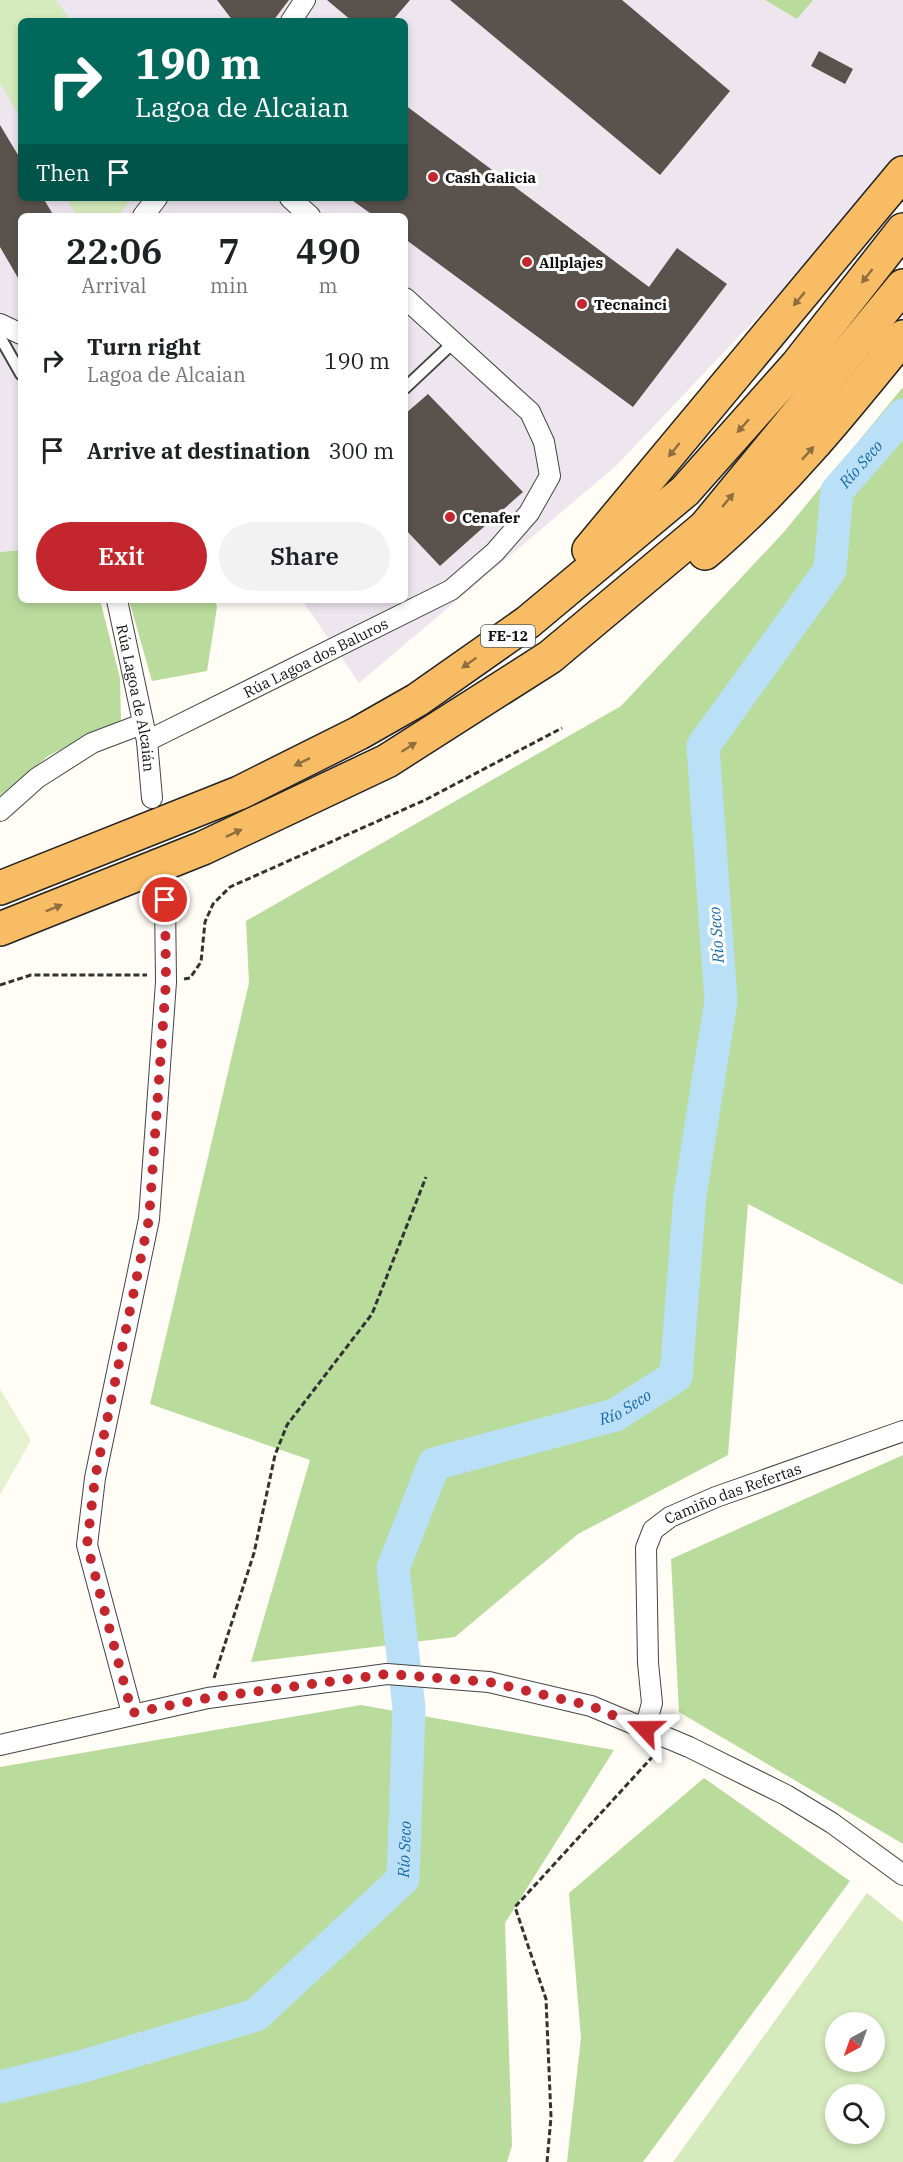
<!DOCTYPE html>
<html lang="en">
<head>
<meta charset="utf-8">
<style>
	:root { --surface:#fff; --page:#f2f2f2; --text:#202124; --muted:#757577; --accent:#c4262e }
	body { margin:0; font-family:"IBM Plex Serif",serif; background:var(--page); color:var(--text); height:100vh; display:flex; flex-direction:column; font-size:22px; white-space:nowrap }
	* { box-sizing:border-box; margin:0 }
	p { font-size:20px; color:var(--muted) }
	.icon { flex:none; width:33px; height:33px; fill:none; stroke:currentColor; stroke-width:2; stroke-linecap:round; stroke-linejoin:round }
	.map { position:relative; flex:1; overflow:hidden }
	.panel { position:absolute; left:18px; top:213px; width:390px; height:390px; display:flex; flex-direction:column; background:var(--surface); border-radius:9px; box-shadow:0 3px 9px #0003 }
	.panel>* { flex:none }
	.top-card { position:absolute; left:18px; top:18px; width:390px; height:183px; border-radius:9px; box-shadow:0 3px 9px #0003; background:#00695c; color:#fff; overflow:hidden }
	.needle { width:39px; rotate:221deg }
	.buttons { position:absolute; left:825px; top:2012px; display:grid; gap:12px }
	.buttons a { display:grid; place-items:center; width:60px; height:60px; border-radius:50%; background:var(--surface); box-shadow:0 3px 9px #0003; font-size:30px }
	.pin { position:absolute; display:grid; place-items:center; width:51px; height:51px; color:#fff; margin:-26px; border:3px solid #fff; border-radius:50%; box-shadow:0 2px 6px #0007 }
	.me { position:absolute; width:66px; margin:-33px; rotate:293deg; stroke-linejoin:round; filter:drop-shadow(0 0 4px #0008) }
	.turn { display:flex; align-items:center; gap:21px; height:126px; padding:0 18px; font-size:27px }
	.turn .icon { width:78px; height:78px; stroke-width:2.5 }
	.turn b { display:block; font-size:42px; line-height:51px }
	.then { display:flex; align-items:center; height:57px; padding:0 18px; background:#0003; gap:12px; font-size:22px }
	.eta { display:flex; justify-content:space-evenly; align-items:center; height:102px; text-align:center }
	.eta b { font-size:36px; font-weight:600; line-height:42px }
	.button { display:flex; gap:12px; margin-top:auto; padding:12px 18px }
	.button a { flex:1; height:69px; border-radius:36px; background:var(--accent); color:#fff; font-size:24px; font-weight:600; line-height:69px; text-align:center }
	.button a+a { background:var(--page); color:var(--text) }
	ul { padding:0; list-style:none }
	li { display:flex; align-items:center; gap:18px; height:90px; padding:0 18px }
	li div { flex:1 }
	li b { display:block; font-size:22px }
	li em { font-style:normal }
	.map>svg:first-child { display:block }
	.industrial { fill:#eee6ef; fill-rule:evenodd }
	.green { fill:#d5ebbd; fill-rule:evenodd }
	.forest { fill:#b9dc9c }
	.pitch { fill:#e6f2cf }
	.lines { fill:none; stroke-linecap:round; stroke-linejoin:round }
	.river { stroke:#b9e0f7; stroke-width:33 }
	.building { fill:#5a524d }
	.minor-tunnel { stroke:#dbdad3; stroke-width:20; stroke-dasharray:20 10; stroke-linecap:butt }
	.service-casing { stroke:#444; stroke-width:14 }
	.minor-casing { stroke:#444; stroke-width:22 }
	.trunk-casing { stroke:#222; stroke-width:36 }
	.path { stroke:#333; stroke-width:3; stroke-dasharray:6 3; stroke-linecap:butt }
	.service { stroke:#fff; stroke-width:10 }
	.minor { stroke:#fff; stroke-width:20 }
	.trunk { stroke:#f7bc64; stroke-width:33 }
	.oneway { fill:#906f3f }
	.route { stroke:#c4262e; stroke-width:10; stroke-dasharray:0 18 }
	.poi-dot { fill:#c4262e; stroke:#fff; stroke-width:2 }
	.labels { text-anchor:middle; dominant-baseline:central; stroke-width:6; stroke-linejoin:round; paint-order:stroke }
	.shield { fill:#fff; stroke:#585858; stroke-width:1.5 }
	.shield-label { font-size:14px; font-weight:bold; fill:#111 }
	.poi-label { font-size:15px; font-weight:bold; fill:#111; stroke:#fff; text-anchor:start }
	.street-label { font-size:15px; fill:#111; stroke:#fff }
	.water-label { font-size:16px; font-style:italic; fill:#1768a6; stroke:#fff }
</style>
</head>
<body>
<div class="map">
<svg width="903" height="2162" viewBox="0 0 903 2162">
	<rect width="100%" height="100%" fill="#fffdf5"/>
	<path class="industrial" d="M0,0H903V153L799,273L616,466L359,683L302,600H405V216H21V550L0,552ZM21,21H405V198H21Z"/>
	<g class="green">
		<path d="M0,0H56L71,21H21V119L0,83Z"/>
		<path d="M67,198H132L118,216H77Z"/>
		<path d="M867,1893L903,1922V2162H673ZM836,2022H874V2061H836ZM836,2094H874V2133H836Z"/>
	</g>
	<g class="forest">
		<path d="M765,0H813L797,19Z"/>
		<path d="M903,387V1285L748,1204L728,1455L578,1534L455,1637L251,1662L310,1460L150,1404L249,983L246,921L621,706L783,533Z"/>
		<path d="M21,550V600H100L120,678L121,720L48,756L0,796V552Z"/>
		<path d="M129,600H215L217,607L207,671L152,681Z"/>
		<path d="M903,1455V1844L679,1712L671,1559Z"/>
		<path d="M361,1705L614,1750L505,1923L512,2146L507,2162H0V1767Z"/>
		<path d="M704,1778L850,1881L643,2162H567L581,2038L569,1893Z"/>
	</g>
	<path class="pitch" d="M0,1389L31,1440L0,1495Z"/>
	<g class="lines">
		<path class="river" id="s1" d="M0,2087L80,2067L256,2015L403,1879L409,1708L393,1568L434,1464L615,1415L676,1376L690,1195L721,1001L703,746L830,570L837,491L903,415"/>
	</g>
	<g class="building">
		<path d="M217,0H289L273,21H233Z"/>
		<path d="M327,0H410L392,21H352Z"/>
		<path d="M450,0H622L730,91L660,175Z"/>
		<path d="M819,51L853,69L845,84L811,66Z"/>
		<path d="M405,105L649,287L677,248L727,284L633,407L405,239V216H374L349,198H405Z"/>
		<path d="M0,125L21,160V198H43L54,216H21V283L0,247Z"/>
		<path d="M428,394L523,492L440,566L405,529V414Z"/>
	</g>
	<g class="lines">
		<path class="minor-tunnel" d="M154,818L165,900"/>
		<g class="service-casing">
			<g id="service">
				<path d="M0,337L21,374"/>
				<path d="M405,388L455,341"/>
			</g>
		</g>
		<g class="minor-casing">
			<g id="minor">
				<path d="M291,21L305,0"/>
				<path d="M290,198L310,216"/>
				<path d="M143,216L157,198"/>
				<path d="M0,324L21,334"/>
				<path id="s2" d="M117,600L147,741L152,798"/>
				<path id="s3" d="M147,741L451,590L495,552L529,513L550,476L544,442L530,412L405,298"/>
				<path d="M0,811L37,778L92,743L142,724"/>
				<path d="M132,1713L87,1545L95,1478L149,1219L166,982L165,900"/>
				<path id="s4" d="M645,1729L652,1703L648,1663L646,1548L653,1530L670,1517L716,1497L903,1431"/>
				<path d="M0,1745L208,1698L387,1674L489,1682L591,1706L689,1747L786,1795L832,1823L903,1875"/>
			</g>
		</g>
		<g class="trunk-casing">
			<g id="trunk">
				<path d="M589,550L903,173"/>
				<path d="M705,553C780,489 841,414 903,337"/>
				<path d="M0,888L239,793L359,733L417,700L528,622L685,491L797,365L903,230"/>
				<path d="M0,929L203,848L387,761L550,657L705,527L903,286"/>
			</g>
		</g>
		<g class="path">
			<path d="M184,979L190,978L201,962L205,922L213,904L230,887L425,800L562,728"/>
			<path d="M0,985L31,975H147"/>
			<path d="M214,1678L254,1553L275,1455L287,1425L372,1314L426,1177"/>
			<path d="M547,2162L551,2117L546,1999L515,1907L655,1754"/>
		</g>
		<use href="#service" class="service"/>
		<use href="#minor" class="minor"/>
		<use href="#trunk" class="trunk"/>
	</g>
	<defs><path id="oneway-solid" d="M-6-.8H1V-3.2L6.5 0L1 3.2V.8H-6Z" transform="scale(1.5)"/></defs>
	<g class="oneway">
		<use href="#oneway-solid" transform="translate(867 276) rotate(128)"/>
		<use href="#oneway-solid" transform="translate(799 299) rotate(130)"/>
		<use href="#oneway-solid" transform="translate(743 426) rotate(132)"/>
		<use href="#oneway-solid" transform="translate(674 450) rotate(129)"/>
		<use href="#oneway-solid" transform="translate(808 453) rotate(-48)"/>
		<use href="#oneway-solid" transform="translate(728 500) rotate(-50)"/>
		<use href="#oneway-solid" transform="translate(469 663) rotate(145)"/>
		<use href="#oneway-solid" transform="translate(409 747) rotate(-32)"/>
		<use href="#oneway-solid" transform="translate(302 762) rotate(154)"/>
		<use href="#oneway-solid" transform="translate(234 833) rotate(-25)"/>
		<use href="#oneway-solid" transform="translate(54 908) rotate(-22)"/>
	</g>
	<g class="lines">
		<path class="route" d="M165,900L166,982L149,1219L95,1478L87,1545L132,1713L208,1698L387,1674L489,1682L591,1706L645,1729"/>
	</g>
	<g class="poi-dot">
		<circle cx="433" cy="177" r="6"/>
		<circle cx="527" cy="262" r="6"/>
		<circle cx="582" cy="304" r="6"/>
		<circle cx="450" cy="517" r="6"/>
	</g>
	<g class="labels">
		<rect class="shield" x="481" y="625" width="54" height="22" rx="4.5"/>
		<g class="shield-label">
			<text x="508" y="636">FE-12</text>
		</g>
		<g class="poi-label">
			<text x="445" y="177">Cash Galicia</text>
			<text x="539" y="262">Allplajes</text>
			<text x="594" y="304">Tecnainci</text>
			<text x="462" y="517">Cenafer</text>
		</g>
		<g class="street-label">
			<text stroke="none"><textPath href="#s3" startOffset="188">Rúa Lagoa dos Baluros</textPath></text>
			<text stroke="none"><textPath href="#s2" startOffset="100">Rúa Lagoa de Alcaián</textPath></text>
			<text stroke="none"><textPath href="#s4" startOffset="290">Camiño das Refertas</textPath></text>
		</g>
		<g class="water-label">
			<text stroke="none"><textPath href="#s1" startOffset="2116">Río Seco</textPath></text>
			<text transform="translate(716 935) rotate(-94)">Río Seco</text>
			<text stroke="none"><textPath href="#s1" startOffset="1090">Río Seco</textPath></text>
			<text stroke="none"><textPath href="#s1" startOffset="496">Río Seco</textPath></text>
		</g>
	</g>
</svg>
<div class="buttons">
<a><svg class="needle" viewBox="-14 -14 28 28"><path d="M0-13l5 13h-10z" fill="#e53935"/><path d="M0 13l5-13h-10z" fill="#757577"/></svg></a>
<a><svg class="icon" aria-label="search" viewBox="0 0 24 24"><circle cx="10" cy="10" r="6"/><path d="M15 15l6 6"/></svg></a>
</div>
<div class="pin" style="left:165px;top:900px;background:#d93025"><svg class="icon" aria-label="arrive" viewBox="0 0 24 24"><path d="M6 21V4h12l-3 4 3 4H6"/></svg></div>
<svg class="me" style="left:645px;top:1729px" viewBox="-20 -20 40 40"><path d="M0-17L14 15 0 8-14 15z" fill="#c4262e" stroke="#fff" stroke-width="4"/></svg>
<div class="top-card">
<div class="turn"><svg class="icon" aria-label="right" viewBox="0 0 24 24"><path d="M7 20v-9h11M14 6l5 5-5 5"/></svg><div><b>190 m</b>Lagoa de Alcaian</div></div>
<div class="then">Then<svg class="icon" aria-label="arrive" viewBox="0 0 24 24"><path d="M6 21V4h12l-3 4 3 4H6"/></svg></div>
</div>
<section class="panel">
<div class="eta">
<div><b>22:06</b><p>Arrival</p></div>
<div><b>7</b><p>min</p></div>
<div><b>490</b><p>m</p></div>
</div>
<ul>
<li><svg class="icon" aria-label="right" viewBox="0 0 24 24"><path d="M7 20v-9h11M14 6l5 5-5 5"/></svg><div><b>Turn right</b><p>Lagoa de Alcaian</p></div><em>190 m</em></li>
<li><svg class="icon" aria-label="arrive" viewBox="0 0 24 24"><path d="M6 21V4h12l-3 4 3 4H6"/></svg><div><b>Arrive at destination</b></div><em>300 m</em></li>
</ul>
<div class="button"><a>Exit</a><a>Share</a></div>
</section>
</div>
</body>
</html>
